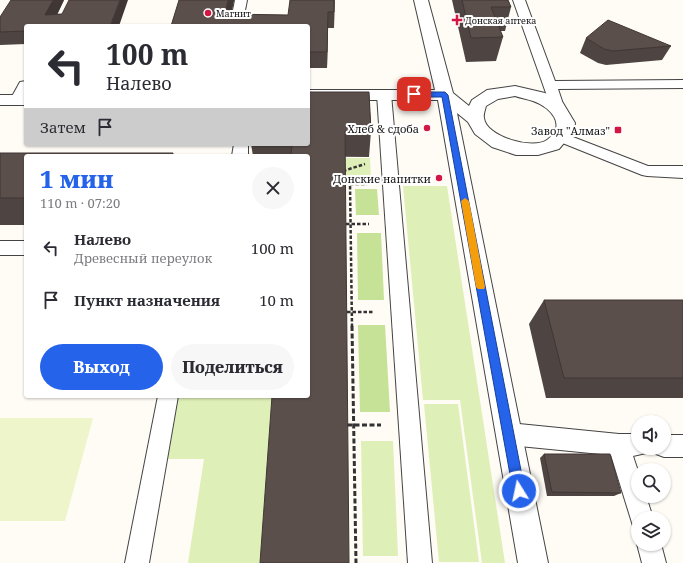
<!DOCTYPE html>
<html lang="ru">
<head>
<meta charset="utf-8">
<style>
	:root { --surface:#fff; --page:#f7f7f7; --text:#2b2b33; --muted:#7c7c81; --accent:#2563eb }
	body { margin:0; font-family:"Noto Serif",serif; background:var(--page); color:var(--text); height:100vh; display:flex; flex-direction:column; font-size:15px; white-space:nowrap }
	* { box-sizing:border-box; margin:0 }
	p { font-size:13px; color:var(--muted) }
	.icon { flex:none; width:22px; height:22px; fill:none; stroke:currentColor; stroke-width:2; stroke-linecap:round; stroke-linejoin:round }
	.map { position:relative; flex:1; overflow:hidden }
	.details { position:absolute; left:24px; top:154px; width:286px; height:244px; display:flex; flex-direction:column; background:var(--surface); border-radius:4px; box-shadow:0 1px 3px #0004 }
	.details>* { flex:none }
	.hud { position:absolute; left:24px; top:24px; width:286px; height:122px; border-radius:4px; box-shadow:0 1px 3px #0004; background:#fff; color:var(--text); overflow:hidden }
	.fabs { position:absolute; left:631px; top:415px; display:grid; gap:8px }
	.fabs a { display:grid; place-items:center; width:40px; height:40px; border-radius:50%; background:var(--surface); box-shadow:0 1px 3px #0004; font-size:20px }
	.pin { position:absolute; display:grid; place-items:center; width:34px; height:34px; color:#fff; margin:-17px; border-radius:8px; box-shadow:0 2px 6px #0006 }
	.me { position:absolute; width:44px; margin:-22px; rotate:350deg; stroke-linejoin:round; filter:drop-shadow(0 0 3px #0008) }
	.turn { display:flex; align-items:center; gap:14px; height:84px; padding:0 16px; font-size:18px }
	.turn .icon { width:52px; height:52px; stroke-width:2.5 }
	.turn b { display:block; font-size:28px; line-height:34px }
	.then { display:flex; align-items:center; height:38px; padding:0 16px; background:#0003; gap:8px; font-size:15px }
	.round { display:grid; place-items:center; flex:none; width:42px; height:42px; border-radius:21px; background:var(--page) }
	.headline { display:flex; align-items:center; justify-content:space-between; height:68px; padding:0 16px }
	h1 { font-size:24px; font-weight:800; line-height:30px; color:var(--accent) }
	.button { display:flex; gap:8px; margin-top:auto; padding:8px 16px }
	.button a { flex:1; height:46px; border-radius:24px; background:var(--accent); color:#fff; font-size:16px; font-weight:800; line-height:46px; text-align:center }
	.button a+a { background:var(--page); color:var(--text) }
	ul { padding:0; list-style:none }
	li { display:flex; align-items:center; gap:12px; height:52px; padding:0 16px }
	li div { flex:1 }
	li b { display:block; font-size:15px }
	li em { font-style:normal }
	.map>svg:first-child { display:block }
	.green { fill:#dfefb8 }
	.forest { fill:#c6e296 }
	.pitch { fill:#eff5cb }
	.lines { fill:none; stroke-linecap:round; stroke-linejoin:round }
	.service-casing { stroke:#444; stroke-width:2 }
	.minor-casing { stroke:#444; stroke-width:2 }
	.tertiary-casing { stroke:#444; stroke-width:2 }
	.path-far1 { stroke:#333; stroke-width:2.5; stroke-dasharray:3.5 2; stroke-linecap:butt }
	.path { stroke:#333; stroke-width:3; stroke-dasharray:5 2.5; stroke-linecap:butt }
	.service { fill:#fff; fill-rule:evenodd }
	.minor { fill:#fff; fill-rule:evenodd }
	.tertiary { fill:#fff; fill-rule:evenodd }
	.wall { fill:#4e4441 }
	.shaded-wall { fill:#403735 }
	.building { fill:#5b4f4c; stroke:#403735 }
	.route { fill:#2563eb; stroke:#184099 }
	.slow { fill:#f59e0b }
	.poi-dot { fill:#d31743; stroke:#fff; stroke-width:1.5 }
	.labels { text-anchor:middle; dominant-baseline:central; stroke-width:4; stroke-linejoin:round; paint-order:stroke }
	.far-poi-label { font-size:9px; fill:#111; stroke:#fff; text-anchor:start }
	.poi-label { font-size:11px; fill:#111; stroke:#fff; text-anchor:end }
</style>
</head>
<body>
<div class="map">
<svg width="683" height="563" viewBox="0 0 683 563">
	<rect width="100%" height="100%" fill="#fffbf5"/>
	<g class="green">
		<path d="M308,158H370L371,180H346L345,187Z"/>
		<path d="M403,186H447L505,563H482L460,400H423Z"/>
		<path d="M178,396H275L262,563H188L204,459H167Z"/>
		<path d="M424,404H458L479,562H439Z"/>
		<path d="M361,441H393L398,556H363Z"/>
	</g>
	<g class="forest">
		<path d="M355,189H377L379,215H356Z"/>
		<path d="M357,233H381L384,300H358Z"/>
		<path d="M358,325H385L390,412H360Z"/>
	</g>
	<path class="pitch" d="M0,418H93L65,521H0Z"/>
	<g class="lines">
		<g class="service-casing">
			<g id="service">
				<path d="M235,0H247L242,26H230Z"/>
				<path d="M513,0H525L555,81L683,80V88L558,89L564,107L562,110L557,111L552,110Z"/>
				<path d="M384,90L389,91L391,94L432,563H408L377,94L379,91Z"/>
				<path d="M560,132L648,166H683V178L647,176L642,175L555,140L553,137L555,134Z"/>
				<path d="M234,144H248V156H232Z"/>
				<rect x="0" y="241" width="26" height="14"/>
				<path d="M158,396H178L149,563H125Z"/>
				<path d="M509,423L619,434H638V448H648L646,453L633,456L638,471V496H646L653,518H638V529L633,526L611,455L509,445L501,442L498,434L501,426Z"/>
				<path d="M664,435H683V457H664L656,454L654,448H664Z"/>
				<path d="M638,541V544H661L666,563H642L637,544Z"/>
			</g>
		</g>
		<g class="minor-casing">
			<path id="minor" d="M26,81V101L24,104L18,105L12,104L10,100L20,82Z"/>
		</g>
		<g class="tertiary-casing">
			<g id="tertiary">
				<path d="M414,0H428L453,93L469,106L472,100L487,90L515,86L545,93L563,103L575,123L574,131L559,149L538,155H516L492,147L475,134L468,122L457,113L548,563H518L438,100H308V90H435ZM515,96C521,98 527,99 533,101C550,107 568,125 547,140C533,150 486,137 484,118C483,115 485,110 486,106L498,99Z"/>
				<rect x="0" y="95" width="26" height="10"/>
			</g>
		</g>
		<g class="path-far1">
			<path d="M343,171L365,164"/>
			<path d="M346,224H369"/>
			<path d="M347,312H374"/>
			<path d="M352,327L350,184H367"/>
		</g>
		<g class="path">
			<path d="M352,326L356,563"/>
			<path d="M347,425H381"/>
		</g>
		<use href="#service" class="service"/>
		<use href="#minor" class="minor"/>
		<use href="#tertiary" class="tertiary"/>
	</g>
	<g class="wall">
		<path d="M64,0L57,14H62L128,0L26,26V44L0,45V17Z"/>
		<path d="M234,0L231,14L288,15L335,0L334,28H328L327,68H308V26H171Z"/>
		<path d="M452,0H508L511,7L505,31H500L503,37L496,61L466,62Z"/>
		<path d="M586,38L671,46L662,60L606,65L598,63L580,53Z"/>
		<path d="M369,92L371,131L369,157L253,156L251,144H308Z"/>
		<path d="M0,153H173L174,156H26V225H0Z"/>
		<path d="M544,300H683V398H546L529,324Z"/>
		<path d="M544,454L621,493L614,496H547L540,458Z"/>
	</g>
	<g class="shaded-wall">
		<path d="M53,0H64L52,26L45,15Z"/>
		<path d="M120,0H128L119,26H110Z"/>
		<path d="M228,0H234L229,26L225,14Z"/>
		<path d="M328,12V28L327,68V52Z"/>
	</g>
	<g class="building">
		<path d="M11,0H53L45,15L62,14L69,0H120L110,26H26V31L0,32V17Z"/>
		<path d="M179,0H228L225,14L288,15L290,0H334V12H328L327,52H308V26H171Z"/>
		<path d="M462,0H508L511,7H491L503,37L471,38Z"/>
		<path d="M608,20L671,46L613,51L604,49L586,38Z"/>
		<path d="M308,92H369L371,131H345L349,563H260L272,396H308V156H291L292,144H308Z"/>
		<path d="M0,153H173L172,156H26V198H0Z"/>
		<path d="M544,300H683V378H564Z"/>
		<path d="M544,454H610L621,493L552,492Z"/>
	</g>
	<path class="route" d="M445,92L448,95L525,491L523,495L519,497L515,495L513,491L442,97H414L411,94L414,92Z"/>
	<path class="slow" d="M465,198L469,201L485,287L484,289H478L476,287L461,201Z"/>
	<g class="poi-dot">
		<circle cx="208" cy="13" r="4"/>
		<path d="M455 14h4v4h4v4h-4v4h-4v-4h-4v-4h4z"/>
		<circle cx="427" cy="128" r="4"/>
		<rect x="614" y="126" width="8" height="8" rx="2"/>
		<circle cx="439" cy="178" r="4"/>
	</g>
	<g class="labels">
		<g class="far-poi-label">
			<text x="216" y="13">Магнит</text>
			<text x="465" y="20">Донская аптека</text>
		</g>
		<g class="poi-label">
			<text x="419" y="128">Хлеб &amp; сдоба</text>
			<text x="610" y="130">Завод "Алмаз"</text>
			<text x="431" y="178">Донские напитки</text>
		</g>
	</g>
</svg>
<div class="fabs">
<a><svg class="icon" aria-label="sound" viewBox="0 0 24 24"><path d="M4 9h4l5-4v14l-5-4H4zM17 9q2 3 0 6"/></svg></a>
<a><svg class="icon" aria-label="search" viewBox="0 0 24 24"><circle cx="10" cy="10" r="6"/><path d="M15 15l6 6"/></svg></a>
<a><svg class="icon" aria-label="layers" viewBox="0 0 24 24"><path d="M12 4l9 5-9 5-9-5zM3 14l9 5 9-5"/></svg></a>
</div>
<div class="pin" style="left:414px;top:94px;background:#d93025"><svg class="icon" aria-label="arrive" viewBox="0 0 24 24"><path d="M6 21V4h12l-3 4 3 4H6"/></svg></div>
<svg class="me" style="left:519px;top:491px" viewBox="-20 -20 40 40"><circle r="17" fill="#2563eb" stroke="#fff" stroke-width="3"/><path d="M0-11L8 9 0 5-8 9z" fill="#fff"/></svg>
<div class="hud">
<div class="turn"><svg class="icon" aria-label="left" viewBox="0 0 24 24"><path d="M17 20v-9H6M10 6l-5 5 5 5"/></svg><div><b>100 m</b>Налево</div></div>
<div class="then">Затем<svg class="icon" aria-label="arrive" viewBox="0 0 24 24"><path d="M6 21V4h12l-3 4 3 4H6"/></svg></div>
</div>
<section class="details">
<div class="headline"><div><h1>1 мин</h1><p>110 m · 07:20</p></div><a class="round"><svg class="icon" aria-label="close" viewBox="0 0 24 24"><path d="M6 6l12 12M18 6L6 18"/></svg></a></div>
<ul>
<li><svg class="icon" aria-label="left" viewBox="0 0 24 24"><path d="M17 20v-9H6M10 6l-5 5 5 5"/></svg><div><b>Налево</b><p>Древесный переулок</p></div><em>100 m</em></li>
<li><svg class="icon" aria-label="arrive" viewBox="0 0 24 24"><path d="M6 21V4h12l-3 4 3 4H6"/></svg><div><b>Пункт назначения</b></div><em>10 m</em></li>
</ul>
<div class="button"><a>Выход</a><a>Поделиться</a></div>
</section>
</div>
</body>
</html>
